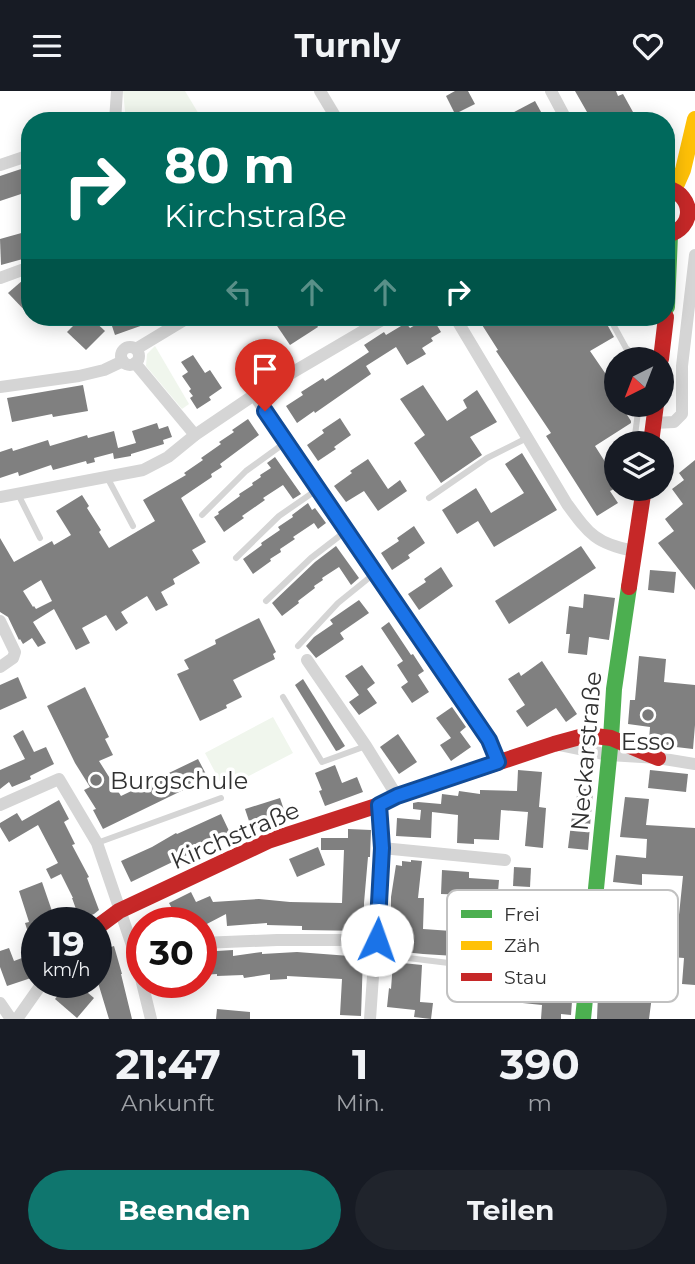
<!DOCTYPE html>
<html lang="de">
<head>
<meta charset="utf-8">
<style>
	:root { --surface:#171b24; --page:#20242c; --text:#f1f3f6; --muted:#9ea1a6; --accent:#0f766e }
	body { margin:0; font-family:Montserrat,sans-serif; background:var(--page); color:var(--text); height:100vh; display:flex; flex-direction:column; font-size:26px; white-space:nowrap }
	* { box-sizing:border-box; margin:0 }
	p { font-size:23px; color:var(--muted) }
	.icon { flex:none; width:38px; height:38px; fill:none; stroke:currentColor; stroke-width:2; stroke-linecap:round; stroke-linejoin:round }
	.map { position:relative; height:928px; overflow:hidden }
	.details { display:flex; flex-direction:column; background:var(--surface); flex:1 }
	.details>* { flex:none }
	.top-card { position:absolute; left:21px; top:21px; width:654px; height:214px; border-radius:28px; box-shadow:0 4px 18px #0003; background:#00695c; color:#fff; overflow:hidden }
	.needle { width:46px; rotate:222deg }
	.controls { position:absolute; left:604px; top:256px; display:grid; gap:14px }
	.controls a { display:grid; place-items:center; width:70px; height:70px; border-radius:50%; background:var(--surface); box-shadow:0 4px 18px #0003; font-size:35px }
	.speed { position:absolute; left:21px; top:816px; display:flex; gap:14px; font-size:35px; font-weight:700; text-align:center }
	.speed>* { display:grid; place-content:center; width:91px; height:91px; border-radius:50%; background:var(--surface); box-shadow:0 4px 18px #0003; line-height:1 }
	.speed small { font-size:18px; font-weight:400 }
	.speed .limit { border:10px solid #d22; background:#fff; color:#111 }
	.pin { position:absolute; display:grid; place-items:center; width:60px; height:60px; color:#fff; margin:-72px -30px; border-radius:50% 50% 50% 0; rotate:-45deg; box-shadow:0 0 7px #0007 }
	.pin .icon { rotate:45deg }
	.me { position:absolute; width:77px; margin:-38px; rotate:3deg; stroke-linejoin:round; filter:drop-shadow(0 0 5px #0008) }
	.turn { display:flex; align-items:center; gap:24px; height:147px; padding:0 28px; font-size:32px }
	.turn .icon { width:91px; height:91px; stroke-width:2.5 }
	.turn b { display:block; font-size:49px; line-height:60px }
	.lanes { display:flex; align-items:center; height:66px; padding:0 28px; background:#0003; justify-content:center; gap:35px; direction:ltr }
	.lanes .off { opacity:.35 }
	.eta { display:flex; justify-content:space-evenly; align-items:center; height:119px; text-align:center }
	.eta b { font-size:42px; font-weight:700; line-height:49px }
	.action { display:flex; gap:14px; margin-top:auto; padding:14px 28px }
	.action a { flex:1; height:80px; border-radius:42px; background:var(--accent); color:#fff; font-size:28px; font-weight:700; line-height:80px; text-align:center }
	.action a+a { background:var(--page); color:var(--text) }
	header { display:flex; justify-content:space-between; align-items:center; height:91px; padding:0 28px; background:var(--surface); font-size:32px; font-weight:700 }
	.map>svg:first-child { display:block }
	.green { fill:#f0f6ed }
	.building { fill:#808080; fill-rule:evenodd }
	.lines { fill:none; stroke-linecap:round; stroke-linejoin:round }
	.lane { stroke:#d5d5d5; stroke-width:6 }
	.street { stroke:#d5d5d5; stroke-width:12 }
	.fast { stroke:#4caf50; stroke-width:16 }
	.slow { stroke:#ffc107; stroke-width:16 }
	.jam { stroke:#c62828; stroke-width:16 }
	.route-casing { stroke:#114b97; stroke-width:18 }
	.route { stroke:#1a73e8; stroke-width:12 }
	.poi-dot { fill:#797979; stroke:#fff; stroke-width:2.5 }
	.labels { text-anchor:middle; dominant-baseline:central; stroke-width:7; stroke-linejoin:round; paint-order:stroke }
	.poi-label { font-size:24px; fill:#313131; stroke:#fff }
	.street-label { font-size:24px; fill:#313131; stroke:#fff }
	.key { fill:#fff; stroke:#c1c1c1; stroke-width:2 }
	.key-label { font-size:19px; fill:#313131 }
</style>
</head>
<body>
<header><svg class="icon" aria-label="menu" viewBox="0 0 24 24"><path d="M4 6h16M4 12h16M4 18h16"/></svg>Turnly<svg class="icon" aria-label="heart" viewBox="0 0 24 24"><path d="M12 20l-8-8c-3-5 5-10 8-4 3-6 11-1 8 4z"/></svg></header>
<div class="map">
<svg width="695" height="928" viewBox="0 0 695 928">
	<rect width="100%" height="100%" fill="#fff"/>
	<g class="green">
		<path d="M123,0H185L203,30H126Z"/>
		<path d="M155,255L189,313L182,318L146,275L147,263Z"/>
		<path d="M273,626L293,662L224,698L205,662Z"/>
	</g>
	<g class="building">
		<path d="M455,0H468L475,13L455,23L446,5Z"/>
		<path d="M575,0H616L618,5L623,3L638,30H576L575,28L587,21Z"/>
		<path d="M535,10L546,30H497Z"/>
		<path d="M30,75V100L0,110V85Z"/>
		<path d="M25,141L30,157V166L1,174L0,148Z"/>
		<path d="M23,189L30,196V225L8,202Z"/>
		<path d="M82,226H90L105,240L86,259L67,241Z"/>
		<path d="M109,226H144L146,233L115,244Z"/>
		<path d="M271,226H312L318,236L290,254Z"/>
		<path d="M429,226H432L441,241L431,247L433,250L422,257L426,263L407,274L396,256L366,275L371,283L315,322L314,320L297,332L286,315L303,304L301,301L323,287L325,290L369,261L364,254L384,241L386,244L406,232L410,237Z"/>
		<path d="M477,226H603L614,246L590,260L616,298L612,301L616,307V313H620L631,330V332L595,355L616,388V397L610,400L618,412L597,425L546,345L551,342L496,260L498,259Z"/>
		<path d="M193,264L205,282L210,279L222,297L209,306L211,309L197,318L190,307L193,305L189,300L191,298L182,285L188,281L181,271Z"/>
		<path d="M83,294L88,320L53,326L52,323L12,331L7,307Z"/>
		<path d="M423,294L447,330L467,317L463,309L477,299L497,331L470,346L482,364L441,392L414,352L425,344L400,308Z"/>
		<path d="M340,327L351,344L334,356L336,358L318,370L307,354L324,342L322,339Z"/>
		<path d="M248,328L259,344L220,373L222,376L211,383L212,386L181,407L206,451L192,459L200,472L173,488L175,493L161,501L168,514L156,520L147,505L121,521L128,532L116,540L106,524L82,537L90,552L76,559L54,518L33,531L46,552L38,556L32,547L23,553L20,548L19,549L8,526L0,521V447L14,471L52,450L54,454L71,444L56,420L82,404L89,415L87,417L101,439L99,441L109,457L155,430L143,409L186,384L184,382L203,369L201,367L221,353L219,351L234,341L232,339ZM41,489L52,510L36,518L34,515L33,516L23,500Z"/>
		<path d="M157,332L159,338L168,335L172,346L163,349L164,353L131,363V365L114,368L113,362L94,367L95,371L87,373L86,370L53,379L51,374L19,385L18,381L0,387V361L12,357L13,360L48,349L50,355L87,344L88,347L114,340L118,357L136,352L132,340Z"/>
		<path d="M522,362L557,419L494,456L478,430L457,443L442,419L476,397L491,422L524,402L505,373Z"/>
		<path d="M275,366L301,403L293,408L283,394L263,407L265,409L242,425L244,427L224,441L214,426L219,423L218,421L240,405L239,403L253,394L252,392L261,386L260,384L271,377L267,372Z"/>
		<path d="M368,368L388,398L400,389L407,400L378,420L364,400L346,411L334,395L352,382L350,380Z"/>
		<path d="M695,369V499L658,452L674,440L665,428L683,413L672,398L684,389L679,382Z"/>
		<path d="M308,412L312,419L315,417L326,432L318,438L314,432L293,446L295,448L280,458L281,461L270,468L271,470L253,483L243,468L262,454L261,452L280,439L278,436L293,426L292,424Z"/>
		<path d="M414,435L425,452L408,464L410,467L392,479L381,462L399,450L397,447Z"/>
		<path d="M336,455L359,487L351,494L339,476L322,487L323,489L314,495L315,497L298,510L299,512L282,525L272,512L315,471Z"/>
		<path d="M581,455L596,477L509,533L495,510Z"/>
		<path d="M441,476L453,495L419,519L408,503L426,491L424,488Z"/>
		<path d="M650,479L676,481L674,502L648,499Z"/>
		<path d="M584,503L615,507L609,549L589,546L587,564L568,562L570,543H566L569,515L583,517Z"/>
		<path d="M359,509L369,522L340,542L344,548L316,567L306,555L314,546L333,533L330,529Z"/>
		<path d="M259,527L276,561L273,563L275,568L233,589L242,606L226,614L227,617L200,630L177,583L189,578L184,569L216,553L215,549Z"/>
		<path d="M389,531L411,564L413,563L424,580L418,584L429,601L412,612L401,596L408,591L397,574L403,570L381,537Z"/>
		<path d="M639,565L666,568L664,591L695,594V634L693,658L659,654L649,650L650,636L628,633L630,609H635Z"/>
		<path d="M542,570L577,623L566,631L556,617L527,636L516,620L525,614L508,588L519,581L521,585Z"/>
		<path d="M362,574L375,592L367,598L377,612L359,624L349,611L359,604L345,585Z"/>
		<path d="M18,586L27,607L0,619V594Z"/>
		<path d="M303,588L345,655L339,659L336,660L295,594Z"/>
		<path d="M85,596L109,646L105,648L113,664L99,670L121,705L198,668L208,687L103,738L93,719L96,718L84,699L90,696L75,672L47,615Z"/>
		<path d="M452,616L466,636L460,641L471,656L451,670L440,654L451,647L436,627Z"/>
		<path d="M23,639L34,661L46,656L54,673L30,685L31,688L12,696L9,691L0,698V679L25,668L13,645Z"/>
		<path d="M398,643L417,671L399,683L380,656Z"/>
		<path d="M335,674L342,692L357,686L363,701L325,715L319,700L322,699L315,682Z"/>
		<path d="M518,679L542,681L539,716L546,717L543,757L525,755L528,721L501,719L499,749L474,748V753L457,752L458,724L432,721L431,747L396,745L397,727L420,729L421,719L413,718V712L418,711L441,713L442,703L458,705L459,700L480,703V699L517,700Z"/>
		<path d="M650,679L688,683L686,701L648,697Z"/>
		<path d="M578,697L593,699L588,759L568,757L572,725L574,726Z"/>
		<path d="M625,706L649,708L646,734L695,737V894L682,893L684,867L671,866V853H676L683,785L642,783V794L613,791L616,764L646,767L647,748L620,746Z"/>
		<path d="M280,707L287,728L252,739L245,718Z"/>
		<path d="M59,709L69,728L64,731L75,753L72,754L89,786L87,787L99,819L94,823L80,829L72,807H73L61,783L51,788L46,778L58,772L38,734L9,751L0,736V732L17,722L22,730Z"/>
		<path d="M221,723L230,742L186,762L187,764L131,791L121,770L152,756L176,742L177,743Z"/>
		<path d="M348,738L371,739L370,766H368L364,812V840L302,839V835L267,834V832L227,835L226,823L201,836V831H185L180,820L175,823L169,812L191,801L196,811L210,805L213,811L259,808L290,811L342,812L344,759H321V747H348Z"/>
		<path d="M318,756L325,774L297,786L289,768Z"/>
		<path d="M411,769L422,770L418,807H424L423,838L495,843L491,867L455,863V865L423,863L394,860V858H391V806L396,774L402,775V770L411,771Z"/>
		<path d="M514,776L531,777L530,796L513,795Z"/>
		<path d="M442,779L469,781V787L499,789L497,813L467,811L468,804L441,803Z"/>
		<path d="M42,791L53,823L49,824L52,831H37V863H35L25,832L29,831L19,800Z"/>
		<path d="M639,803L658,804L654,851L659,852L649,928H597L598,903L605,830L636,833Z"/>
		<path d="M114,855L122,883H121L132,928H109L96,885V861Z"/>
		<path d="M9,857L14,870L30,864L37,885L7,895L0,876V860Z"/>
		<path d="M233,859V865L262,861V863L297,861L363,866L361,925L340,924L342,888L287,885V888L270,889V883L244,887L243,884L217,885V883L201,884V861Z"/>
		<path d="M393,871L422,874L420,911L433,912L431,928L414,926L415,919L387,916L389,897L391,898Z"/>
		<path d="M465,885L528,893V895L573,897L571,924L561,923V928H541L542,914L462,906Z"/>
		<path d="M69,891H75L94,907L77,927L55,908Z"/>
		<path d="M217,918L250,921V928H216Z"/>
	</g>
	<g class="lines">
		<g class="lane">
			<path d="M609,226L626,257L639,268"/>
			<path d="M634,352L639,313"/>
			<path d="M107,386L133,435"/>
			<path d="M18,403L40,447"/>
			<path d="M429,407L487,367L527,347"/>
			<path d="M202,424L246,380L286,351"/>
			<path d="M236,467L279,425L318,398"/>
			<path d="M266,510L311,467L346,440"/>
			<path d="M298,555L338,512L375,482"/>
			<path d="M283,606L322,671L366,655"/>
			<path d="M97,752L221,707"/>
			<path d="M375,863L490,877"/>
		</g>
		<g class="street">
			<path d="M320,0L338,30"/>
			<path d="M551,0L567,30"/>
			<path d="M115,30L117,0"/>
			<path d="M0,74L30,64"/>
			<path d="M0,187L30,176"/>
			<path d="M455,226L567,413C589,443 596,453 634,460"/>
			<circle cx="130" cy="265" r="9"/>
			<path d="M136,258L189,226"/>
			<path d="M135,272L195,344"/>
			<path d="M0,296L79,285L104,279L123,270"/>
			<path d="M254,304L489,649L498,671"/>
			<path d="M654,332L674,331L682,323V275L695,164"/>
			<path d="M0,406L143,379L168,366L195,344L254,304L387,226"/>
			<path d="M0,530L15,561L13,567L0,576"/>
			<path d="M307,569L366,655L397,705"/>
			<path d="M560,654L609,664L658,667L695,673"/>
			<path d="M0,714L59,688L97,752L135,863L151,928"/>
			<path d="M382,757L505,769"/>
			<path d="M201,852L277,849H377"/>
			<path d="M0,912L11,928"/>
			<path d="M17,928L43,891"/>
			<path d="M370,928L382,757L379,714"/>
		</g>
		<g class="fast">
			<path d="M667,216L670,144"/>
			<path d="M583,928L611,647L614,598L629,496"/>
		</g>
		<path class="slow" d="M675,97L683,79L695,28"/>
		<g class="jam">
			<path d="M667,97C695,105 695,137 667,144"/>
			<path d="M661,268L666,226"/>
			<path d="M651,352L656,313"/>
			<path d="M629,496L644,397"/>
			<path d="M96,837L119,820L268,750L379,714L397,705L554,653L587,644L611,647L658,667"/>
		</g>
	</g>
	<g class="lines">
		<g class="route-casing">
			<path id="route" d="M265,320L489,649L498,671L397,705L379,714L382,757L377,849"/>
		</g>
		<use href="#route" class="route"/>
	</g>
	<g class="poi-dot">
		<circle cx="648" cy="624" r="7"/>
		<circle cx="96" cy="689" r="7"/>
	</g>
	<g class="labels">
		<g class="poi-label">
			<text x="648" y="650">Esso</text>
			<text x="110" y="689" text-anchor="start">Burgschule</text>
		</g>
		<g class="street-label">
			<text transform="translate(586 660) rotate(-85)">Neckarstraße</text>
			<text transform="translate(235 744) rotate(-23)">Kirchstraße</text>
		</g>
	</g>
	<rect x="447" y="799" width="231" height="112" rx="10" class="key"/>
	<rect x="461" y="819" width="31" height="8" fill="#4caf50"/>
	<rect x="461" y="850" width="31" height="9" fill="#ffc107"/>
	<rect x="461" y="882" width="31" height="8" fill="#c62828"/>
	<g class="key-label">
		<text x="504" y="830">Frei</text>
		<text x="504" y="861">Zäh</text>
		<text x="504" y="893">Stau</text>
	</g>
</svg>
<div class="controls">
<a><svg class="needle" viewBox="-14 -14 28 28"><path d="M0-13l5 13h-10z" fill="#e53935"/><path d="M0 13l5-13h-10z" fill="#9ea1a6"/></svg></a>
<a><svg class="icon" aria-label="layers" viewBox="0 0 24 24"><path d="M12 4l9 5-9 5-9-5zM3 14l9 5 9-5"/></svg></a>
</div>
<div class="speed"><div>19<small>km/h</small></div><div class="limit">30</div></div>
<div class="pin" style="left:265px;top:320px;background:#d93025"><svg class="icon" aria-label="arrive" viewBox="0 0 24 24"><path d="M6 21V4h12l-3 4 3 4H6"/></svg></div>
<svg class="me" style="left:377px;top:849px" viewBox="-20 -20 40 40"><circle r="19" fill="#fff"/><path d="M0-13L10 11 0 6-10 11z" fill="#1a73e8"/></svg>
<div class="top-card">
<div class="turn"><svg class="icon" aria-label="right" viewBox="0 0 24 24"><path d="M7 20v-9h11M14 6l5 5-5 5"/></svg><div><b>80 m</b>Kirchstraße</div></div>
<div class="lanes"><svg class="icon off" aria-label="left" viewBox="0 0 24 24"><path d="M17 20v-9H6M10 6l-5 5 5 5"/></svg><svg class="icon off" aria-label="ahead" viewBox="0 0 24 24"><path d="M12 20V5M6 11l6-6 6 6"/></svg><svg class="icon off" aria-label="ahead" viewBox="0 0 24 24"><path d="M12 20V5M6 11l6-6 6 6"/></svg><svg class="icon" aria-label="right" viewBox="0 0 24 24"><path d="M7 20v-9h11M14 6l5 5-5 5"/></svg></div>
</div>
</div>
<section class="details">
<div class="eta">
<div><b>21:47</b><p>Ankunft</p></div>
<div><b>1</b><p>Min.</p></div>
<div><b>390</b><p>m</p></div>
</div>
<div class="action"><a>Beenden</a><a>Teilen</a></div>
</section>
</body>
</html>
